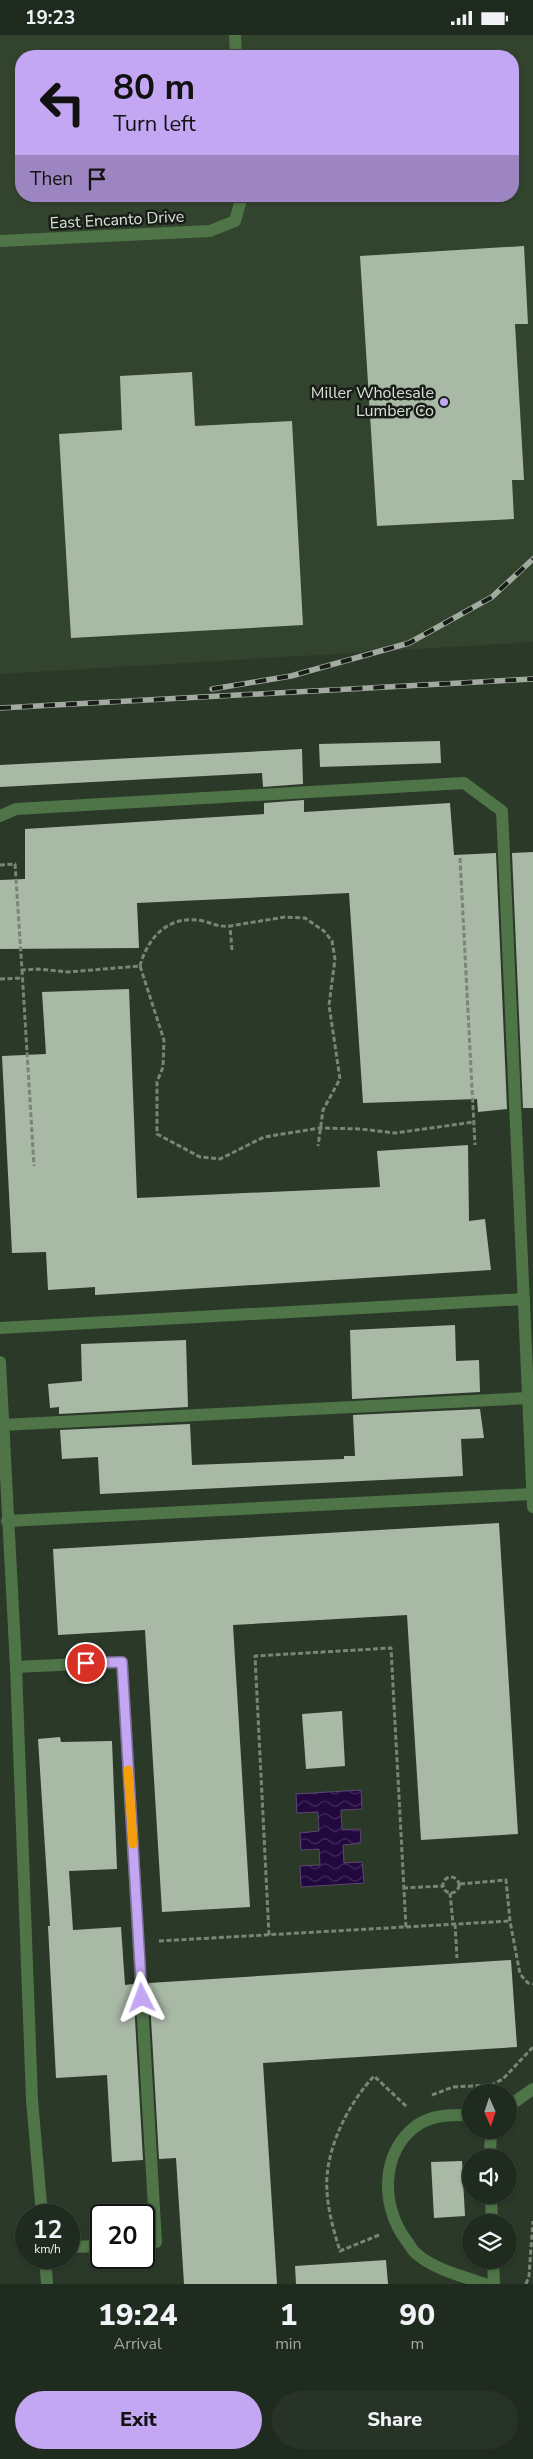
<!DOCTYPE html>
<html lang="en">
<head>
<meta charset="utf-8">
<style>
	:root { --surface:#202b1f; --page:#283328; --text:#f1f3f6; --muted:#a2a7a4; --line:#3d473d; --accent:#c3a7f2 }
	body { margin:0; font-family:"Nunito Sans",sans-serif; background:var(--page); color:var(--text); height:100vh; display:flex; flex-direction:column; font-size:19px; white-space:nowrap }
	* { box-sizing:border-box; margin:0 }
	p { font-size:16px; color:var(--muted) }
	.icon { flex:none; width:28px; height:28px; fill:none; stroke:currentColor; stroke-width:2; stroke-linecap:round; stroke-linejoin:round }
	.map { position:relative; height:2249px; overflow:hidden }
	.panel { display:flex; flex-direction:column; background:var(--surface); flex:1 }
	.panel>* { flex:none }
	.top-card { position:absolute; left:15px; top:15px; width:504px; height:152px; border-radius:20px; box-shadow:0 1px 4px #0004,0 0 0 1px var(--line); background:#c3a7f2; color:#111; overflow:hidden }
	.needle { width:32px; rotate:177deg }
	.tools { position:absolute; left:462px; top:2049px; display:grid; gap:10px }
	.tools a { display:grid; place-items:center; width:55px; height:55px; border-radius:50%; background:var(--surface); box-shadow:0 1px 4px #0004,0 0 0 1px var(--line); font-size:25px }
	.speed { position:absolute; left:15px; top:2169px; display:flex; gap:10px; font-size:25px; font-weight:700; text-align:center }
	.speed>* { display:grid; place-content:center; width:65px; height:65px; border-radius:50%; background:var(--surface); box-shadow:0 1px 4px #0004,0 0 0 1px var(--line); line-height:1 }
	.speed small { font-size:12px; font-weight:400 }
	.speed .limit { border:2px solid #111; border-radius:8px; background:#fff; color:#111 }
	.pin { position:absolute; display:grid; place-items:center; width:42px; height:42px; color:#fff; margin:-21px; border:2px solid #fff; border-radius:50%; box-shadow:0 1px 5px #0007 }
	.me { position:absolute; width:55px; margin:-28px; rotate:357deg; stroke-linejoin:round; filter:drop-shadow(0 0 4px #0008) }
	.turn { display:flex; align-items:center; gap:18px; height:105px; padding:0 15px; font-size:22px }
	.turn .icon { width:65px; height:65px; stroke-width:2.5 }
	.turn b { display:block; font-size:35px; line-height:42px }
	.then { display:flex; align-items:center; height:48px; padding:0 15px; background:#0003; gap:10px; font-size:19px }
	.eta { display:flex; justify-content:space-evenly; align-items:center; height:85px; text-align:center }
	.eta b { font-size:30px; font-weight:800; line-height:35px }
	.button { display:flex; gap:10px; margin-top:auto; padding:10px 15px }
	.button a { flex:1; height:58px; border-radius:30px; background:var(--accent); color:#111; font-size:20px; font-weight:800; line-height:58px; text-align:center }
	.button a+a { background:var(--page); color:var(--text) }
	.status { display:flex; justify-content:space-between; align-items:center; height:35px; padding:0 25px; background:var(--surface); direction:ltr }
	.status svg { height:14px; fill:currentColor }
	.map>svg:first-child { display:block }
	.built { fill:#32442e; fill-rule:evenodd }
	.water { fill:url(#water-waves); stroke:#5a486d }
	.building { fill:#a8b9a5 }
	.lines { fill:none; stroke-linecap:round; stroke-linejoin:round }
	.path { stroke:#7a8578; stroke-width:3; stroke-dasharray:5 2.5; stroke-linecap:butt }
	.minor { stroke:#4e7447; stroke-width:12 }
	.rail-casing { stroke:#a1ab9f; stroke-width:5.5 }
	.rail { stroke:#181e17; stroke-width:4; stroke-dasharray:11; stroke-linecap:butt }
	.route-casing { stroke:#7f6d9d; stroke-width:12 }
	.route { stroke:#c3a7f2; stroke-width:9 }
	.slow { stroke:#f59e0b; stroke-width:9 }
	.poi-dot { fill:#c3a7f2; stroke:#181e17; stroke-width:2 }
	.labels { text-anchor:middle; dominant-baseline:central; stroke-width:5; stroke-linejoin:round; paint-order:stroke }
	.street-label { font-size:16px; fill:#d9e1d7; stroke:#181e17 }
	.poi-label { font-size:16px; fill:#d9e1d7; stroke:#181e17; text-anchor:end }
</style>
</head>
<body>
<div class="status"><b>19:23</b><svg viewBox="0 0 49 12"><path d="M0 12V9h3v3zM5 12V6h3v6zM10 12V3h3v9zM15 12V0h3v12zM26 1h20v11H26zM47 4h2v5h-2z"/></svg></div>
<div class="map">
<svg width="533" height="2249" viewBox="0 0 533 2249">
	<defs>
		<pattern id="water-waves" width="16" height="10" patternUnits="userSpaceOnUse" patternTransform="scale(1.25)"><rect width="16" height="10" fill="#23073f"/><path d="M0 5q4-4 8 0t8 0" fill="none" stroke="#422b5a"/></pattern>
	</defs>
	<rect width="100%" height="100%" fill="#2b3929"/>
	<path class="built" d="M0,0H533V607L0,639ZM21,21H512V161H21Z"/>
	<path class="water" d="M361,1755L362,1774L341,1775L342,1795L360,1794L361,1808L343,1810L344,1828L362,1827L364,1848L301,1852L300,1831L320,1830L319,1814L301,1815L300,1798L319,1796L318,1777L297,1778L296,1759Z"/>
	<g class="building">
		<path d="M524,211L528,289H515L524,445H512L514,484L377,491L360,221Z"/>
		<path d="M192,337L195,391L292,386L303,590L71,603L59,399L122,395L120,341Z"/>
		<path d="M440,706L441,728L320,732L319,709Z"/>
		<path d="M302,714L303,749L263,752L262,738L0,752V730Z"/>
		<path d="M304,765V777L450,768L454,820L496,818L507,1074L478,1077L477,1064L363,1068L349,858L137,868L139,913L0,914V845L25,844V794L264,779V768Z"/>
		<path d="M533,817V1073H523L512,818Z"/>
		<path d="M129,954L137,1163L380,1152L377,1116L468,1110L469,1186L485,1184L491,1235L95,1260V1252L48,1255L46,1217L12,1218L2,1021L46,1019L42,957Z"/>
		<path d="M455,1290L456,1326L479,1325L480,1357L352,1364L350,1295Z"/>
		<path d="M186,1305L188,1372L59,1379V1372L50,1373L48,1349L82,1346L81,1309Z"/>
		<path d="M480,1374L484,1403L461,1404L463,1441L100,1459L98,1422L62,1424L60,1395L190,1389L192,1430L344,1424V1421H355L353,1380Z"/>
		<path d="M499,1488L518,1799L421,1805L407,1580L233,1590L250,1872L162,1877L145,1595L58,1600L53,1514Z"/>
		<path d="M342,1676L345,1731L306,1734L302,1679Z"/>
		<path d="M60,1702L61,1707L112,1706L117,1834L69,1836L73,1895L121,1892L125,1950L133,1949L143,2125L112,2127L107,2040L56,2043L48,1891H50L38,1704Z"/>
		<path d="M511,1925L517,2012L263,2028L277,2249H184L176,2123L159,2124L149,1948Z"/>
		<path d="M462,2126L465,2181L434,2183L431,2127Z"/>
		<path d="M386,2225L388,2249H296L295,2231Z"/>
	</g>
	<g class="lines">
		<g class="path">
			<path d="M460,823L475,1110"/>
			<path d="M0,830L15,829L22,935L39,934L68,937L140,931L164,1005L163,1032L157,1047V1099L200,1122L220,1124L264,1102L320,1093L361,1094L395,1098L474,1087"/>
			<path d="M232,915L230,891L285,882L305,883L324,896L332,906L335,924L329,970L340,1044L323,1075L318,1111"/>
			<path d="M140,931C148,901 170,879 203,886C214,889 219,892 230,891"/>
			<path d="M22,935L34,1131"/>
			<path d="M0,944L23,943"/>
			<circle cx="451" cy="1850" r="8"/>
			<path d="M460,1849L506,1845L510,1886L520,1939L528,1948L533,1949"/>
			<path d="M403,1853L443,1851"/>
			<path d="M450,1858L453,1889"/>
			<path d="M455,1889L457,1923"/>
			<path d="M269,1900L255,1621L391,1613L406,1892"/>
			<path d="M159,1906L510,1886"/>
			<path d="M432,2060L453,2052L491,2050L503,2044L533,2012"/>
			<path d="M379,2200L340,2216C334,2197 328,2176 327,2156C324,2116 348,2069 374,2041L407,2072"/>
			<path d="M526,2249L529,2241L533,2186"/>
		</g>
		<g class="minor">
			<path d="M235,0L236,21"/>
			<path d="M0,206L210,196L235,186L242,161"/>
			<path d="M0,781L16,774L464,748L502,776L533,1472"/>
			<path d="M0,1293L524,1264"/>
			<path d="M0,1327L16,1632L32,2065L42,2180"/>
			<path d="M2,1390L528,1363"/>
			<path d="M7,1486L532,1459"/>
			<path d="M16,1632L122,1627L156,2207L144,2208"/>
			<path d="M509,2071L533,2054"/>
			<path d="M471,2080C452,2080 433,2079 416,2091C380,2118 381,2172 406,2205C410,2210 413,2217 418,2220C436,2235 463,2241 485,2249"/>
			<path d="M490,2122L491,2095"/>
			<path d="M491,2160L492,2188"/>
			<path d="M69,2212L101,2211"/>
			<path d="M45,2222L47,2249"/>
			<path d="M493,2225L494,2249"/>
		</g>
		<g class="rail-casing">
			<g id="rail">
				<path d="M212,654L291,641L409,608L492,562L533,524"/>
				<path d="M0,673L533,644"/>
			</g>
		</g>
		<use href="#rail" class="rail"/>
	</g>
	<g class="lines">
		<g class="route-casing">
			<path id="route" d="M86,1628L122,1627L142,1963"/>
		</g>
		<use href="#route" class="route"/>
		<path class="slow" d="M128,1735L133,1809"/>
	</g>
	<circle class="poi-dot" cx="444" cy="367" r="5"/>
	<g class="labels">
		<g class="street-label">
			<text transform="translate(117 185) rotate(-3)">East Encanto Drive</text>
		</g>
		<g class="poi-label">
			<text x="434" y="358">Miller Wholesale<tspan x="434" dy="18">Lumber Co</tspan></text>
		</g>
	</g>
</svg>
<div class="tools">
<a><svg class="needle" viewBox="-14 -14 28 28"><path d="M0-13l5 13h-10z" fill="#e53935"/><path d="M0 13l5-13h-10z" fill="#a2a7a4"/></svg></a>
<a><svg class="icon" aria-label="sound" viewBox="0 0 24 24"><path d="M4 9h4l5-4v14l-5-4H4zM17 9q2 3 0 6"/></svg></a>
<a><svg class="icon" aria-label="layers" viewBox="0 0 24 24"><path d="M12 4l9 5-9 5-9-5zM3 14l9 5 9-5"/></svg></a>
</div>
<div class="speed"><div>12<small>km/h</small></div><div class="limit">20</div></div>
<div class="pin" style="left:86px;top:1628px;background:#d93025"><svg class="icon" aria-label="arrive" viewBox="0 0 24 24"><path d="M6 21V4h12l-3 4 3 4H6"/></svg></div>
<svg class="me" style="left:142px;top:1963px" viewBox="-20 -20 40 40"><path d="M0-17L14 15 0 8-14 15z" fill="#c3a7f2" stroke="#fff" stroke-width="4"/></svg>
<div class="top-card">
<div class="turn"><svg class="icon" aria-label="left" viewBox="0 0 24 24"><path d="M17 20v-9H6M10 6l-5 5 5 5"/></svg><div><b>80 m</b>Turn left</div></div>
<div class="then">Then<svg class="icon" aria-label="arrive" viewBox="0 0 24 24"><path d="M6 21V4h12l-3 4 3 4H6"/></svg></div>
</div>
</div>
<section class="panel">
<div class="eta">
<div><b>19:24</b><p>Arrival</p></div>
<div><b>1</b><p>min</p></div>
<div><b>90</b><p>m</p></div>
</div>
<div class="button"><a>Exit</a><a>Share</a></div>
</section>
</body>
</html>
